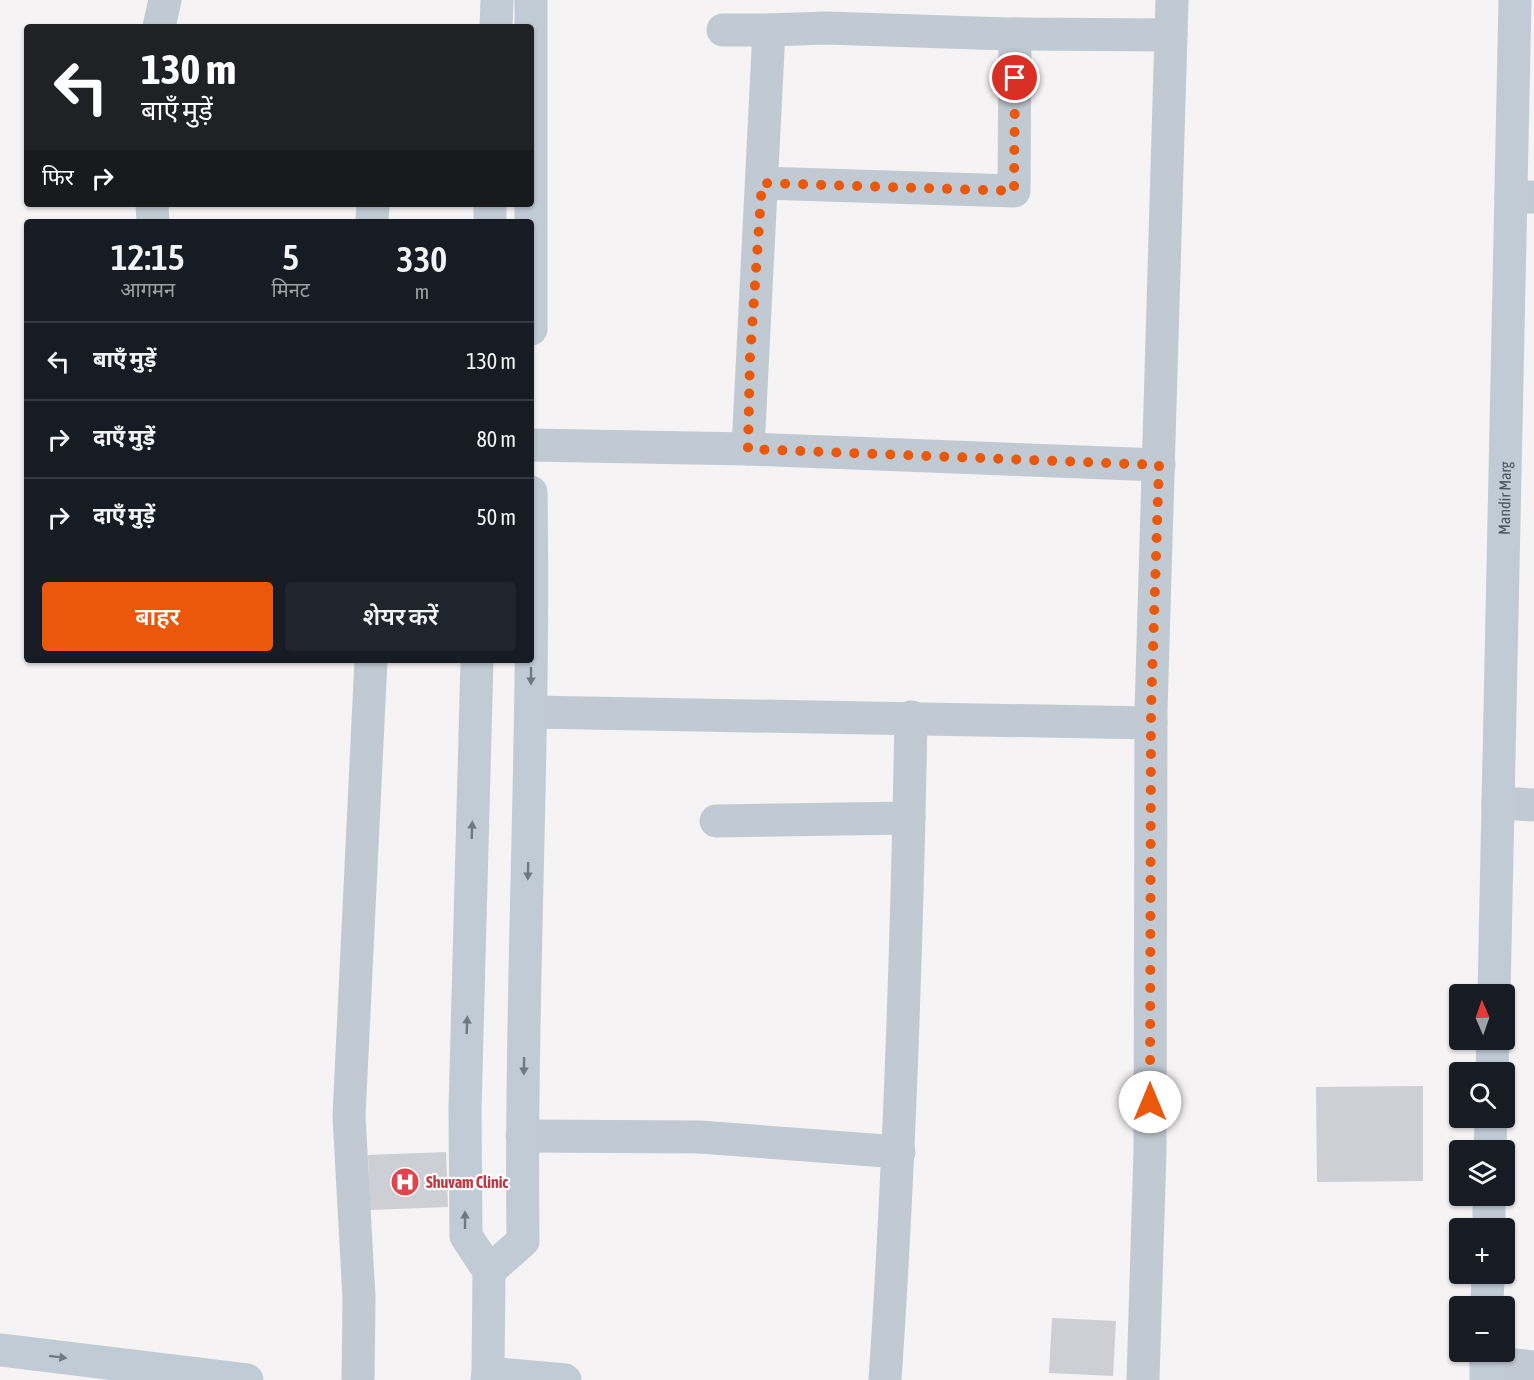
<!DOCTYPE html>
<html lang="hi">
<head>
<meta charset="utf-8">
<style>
	:root { --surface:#171b24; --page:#20242c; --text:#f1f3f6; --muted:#9ea1a6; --line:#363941; --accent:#ea580c }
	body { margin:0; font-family:"Asap Condensed","Noto Sans Devanagari",sans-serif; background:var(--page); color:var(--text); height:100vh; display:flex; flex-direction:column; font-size:22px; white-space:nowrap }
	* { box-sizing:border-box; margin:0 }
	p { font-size:20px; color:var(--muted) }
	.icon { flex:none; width:33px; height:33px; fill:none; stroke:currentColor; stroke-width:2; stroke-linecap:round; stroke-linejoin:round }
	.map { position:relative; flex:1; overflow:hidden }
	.sheet { position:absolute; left:24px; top:219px; width:510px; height:444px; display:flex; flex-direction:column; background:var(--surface); border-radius:6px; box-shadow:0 2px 4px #0004 }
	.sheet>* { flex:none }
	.guide { position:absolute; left:24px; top:24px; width:510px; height:183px; border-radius:6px; box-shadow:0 2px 4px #0004; background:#202124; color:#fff; overflow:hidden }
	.needle { width:39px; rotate:358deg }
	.tools { position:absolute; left:1449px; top:984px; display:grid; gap:12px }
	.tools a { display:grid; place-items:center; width:66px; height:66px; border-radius:6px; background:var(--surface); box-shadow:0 2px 4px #0004; font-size:30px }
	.pin { position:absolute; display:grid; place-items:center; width:51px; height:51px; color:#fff; margin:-26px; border:3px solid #fff; border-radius:50%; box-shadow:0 2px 6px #0007 }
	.me { position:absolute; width:66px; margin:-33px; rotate:0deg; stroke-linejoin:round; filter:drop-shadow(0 0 4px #0008) }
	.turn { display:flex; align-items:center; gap:21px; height:126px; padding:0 18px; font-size:27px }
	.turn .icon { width:78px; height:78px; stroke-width:2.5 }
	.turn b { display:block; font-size:42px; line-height:51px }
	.then { display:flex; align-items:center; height:57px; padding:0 18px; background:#0003; gap:12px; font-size:22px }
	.eta { display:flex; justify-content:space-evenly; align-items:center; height:102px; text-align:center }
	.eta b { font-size:36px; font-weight:600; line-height:42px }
	.button { display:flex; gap:12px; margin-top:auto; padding:12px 18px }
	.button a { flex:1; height:69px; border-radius:6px; background:var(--accent); color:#fff; font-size:24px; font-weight:600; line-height:69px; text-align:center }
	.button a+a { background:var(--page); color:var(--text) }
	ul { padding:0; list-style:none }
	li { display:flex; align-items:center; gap:18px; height:78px; padding:0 18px; border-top:2px solid var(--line) }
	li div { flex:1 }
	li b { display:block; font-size:22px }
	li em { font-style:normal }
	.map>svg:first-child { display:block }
	.building { fill:#cdcfd5 }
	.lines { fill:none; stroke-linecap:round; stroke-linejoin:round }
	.street { stroke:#c1cad2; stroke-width:33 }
	.secondary { stroke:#c1cbd6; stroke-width:33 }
	.oneway { fill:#6e7984 }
	.route { stroke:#ea580c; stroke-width:10; stroke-dasharray:0 18 }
	.labels { text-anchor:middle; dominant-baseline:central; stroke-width:4.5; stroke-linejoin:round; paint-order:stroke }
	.street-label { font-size:16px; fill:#4a5661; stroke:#fff }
	.health-label { font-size:16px; font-weight:bold; fill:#be3a42; stroke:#fff; text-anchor:start }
</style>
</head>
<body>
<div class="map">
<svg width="1534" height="1380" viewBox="0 0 1534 1380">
	<rect width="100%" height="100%" fill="#f5f3f3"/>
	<g class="building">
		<path d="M1423,1086V1181L1317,1182L1316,1087Z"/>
		<path d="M446,1152L448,1207L370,1210L368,1155Z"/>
		<path d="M1052,1318L1116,1321L1113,1376L1049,1373Z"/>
	</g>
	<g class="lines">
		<g class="street">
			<path d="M159,27L165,0"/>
			<path d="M723,30H769"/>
			<path d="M762,183L1014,191L1015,34"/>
			<path d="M1511,197H1534"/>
			<path d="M152,204L153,222"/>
			<path d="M372,222L373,204"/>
			<path d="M531,445L748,449L1159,465"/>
			<path d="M748,449L769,30L827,28L1007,34L1171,35"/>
			<path d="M531,712L1151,723"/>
			<path d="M1498,803L1534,805"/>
			<path d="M716,821L909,818"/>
			<path d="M522,1136L700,1137L899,1152"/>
			<path d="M1486,1362L1534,1367"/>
			<path d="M358,1380L359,1298L349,1116L371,660"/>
			<path d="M885,1380C900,1159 907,939 911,717"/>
			<path d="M1143,1380L1150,1150L1151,711L1172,0"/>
		</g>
		<g class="secondary">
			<path d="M496,27L497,0"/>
			<path d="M490,222V204"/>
			<path d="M531,329V0"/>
			<path d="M477,660L465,1109L466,1236L489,1271L488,1373"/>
			<path id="s1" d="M1494,994L1515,0"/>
			<path d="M1492,1072L1493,1040"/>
			<path d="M1490,1150L1491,1118"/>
			<path d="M1489,1228V1196"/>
			<path d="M489,1271L523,1241C520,991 535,742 531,492"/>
			<path d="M1487,1306L1488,1274"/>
			<path d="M0,1350L247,1380"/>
			<path d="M487,1380L488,1373L565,1380"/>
			<path d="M1486,1380V1352"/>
		</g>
	</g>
	<defs><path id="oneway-solid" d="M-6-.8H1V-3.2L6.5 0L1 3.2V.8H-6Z" transform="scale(1.5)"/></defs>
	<g class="oneway">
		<use href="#oneway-solid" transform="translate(531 676) rotate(90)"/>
		<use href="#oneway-solid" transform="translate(472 830) rotate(-88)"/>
		<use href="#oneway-solid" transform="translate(528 871) rotate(91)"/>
		<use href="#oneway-solid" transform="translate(467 1025) rotate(-88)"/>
		<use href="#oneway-solid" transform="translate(524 1066) rotate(91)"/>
		<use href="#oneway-solid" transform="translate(465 1220) rotate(-90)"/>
		<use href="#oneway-solid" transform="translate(58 1357) rotate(7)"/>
	</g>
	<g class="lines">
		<path class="route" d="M1015,78L1014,191L762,183L750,357L748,449L1159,465L1151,711L1150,1102"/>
	</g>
	<defs>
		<g id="hospital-disc" transform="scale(1.5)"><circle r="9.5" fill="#e0444e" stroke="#fff"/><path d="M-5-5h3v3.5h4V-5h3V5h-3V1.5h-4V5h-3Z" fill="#fff"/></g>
	</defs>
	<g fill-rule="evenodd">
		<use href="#hospital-disc" x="405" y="1182"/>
	</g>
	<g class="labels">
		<g class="street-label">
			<text stroke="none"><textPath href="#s1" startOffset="496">Mandir Marg</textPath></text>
		</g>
		<g class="health-label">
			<text x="426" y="1182">Shuvam Clinic</text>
		</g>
	</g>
</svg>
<div class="tools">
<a><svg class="needle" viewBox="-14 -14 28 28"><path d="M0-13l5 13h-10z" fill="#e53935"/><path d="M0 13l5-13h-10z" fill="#9ea1a6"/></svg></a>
<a><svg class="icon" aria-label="search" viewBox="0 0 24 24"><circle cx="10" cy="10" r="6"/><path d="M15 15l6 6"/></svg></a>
<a><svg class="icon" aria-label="layers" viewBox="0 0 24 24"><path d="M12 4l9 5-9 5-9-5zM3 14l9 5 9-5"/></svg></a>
<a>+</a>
<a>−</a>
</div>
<div class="pin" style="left:1015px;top:78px;background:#d93025"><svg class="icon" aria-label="arrive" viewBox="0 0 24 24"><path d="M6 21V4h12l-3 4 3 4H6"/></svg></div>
<svg class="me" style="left:1150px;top:1102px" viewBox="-20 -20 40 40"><circle r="19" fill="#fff"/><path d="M0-13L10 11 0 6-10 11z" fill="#ea580c"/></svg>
<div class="guide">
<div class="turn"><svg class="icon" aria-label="left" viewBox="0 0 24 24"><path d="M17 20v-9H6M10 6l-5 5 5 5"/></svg><div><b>130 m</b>बाएँ मुड़ें</div></div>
<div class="then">फिर<svg class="icon" aria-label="right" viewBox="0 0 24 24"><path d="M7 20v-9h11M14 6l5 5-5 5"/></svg></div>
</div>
<section class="sheet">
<div class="eta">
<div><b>12:15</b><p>आगमन</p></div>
<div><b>5</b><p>मिनट</p></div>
<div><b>330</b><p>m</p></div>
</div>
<ul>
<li><svg class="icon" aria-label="left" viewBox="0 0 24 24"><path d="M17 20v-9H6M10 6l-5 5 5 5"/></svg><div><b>बाएँ मुड़ें</b></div><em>130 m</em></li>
<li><svg class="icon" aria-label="right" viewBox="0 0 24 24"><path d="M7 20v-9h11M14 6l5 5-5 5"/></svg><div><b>दाएँ मुड़ें</b></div><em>80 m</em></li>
<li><svg class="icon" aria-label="right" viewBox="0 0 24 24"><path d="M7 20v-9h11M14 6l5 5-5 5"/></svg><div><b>दाएँ मुड़ें</b></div><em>50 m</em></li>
</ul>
<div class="button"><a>बाहर</a><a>शेयर करें</a></div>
</section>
</div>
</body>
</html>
